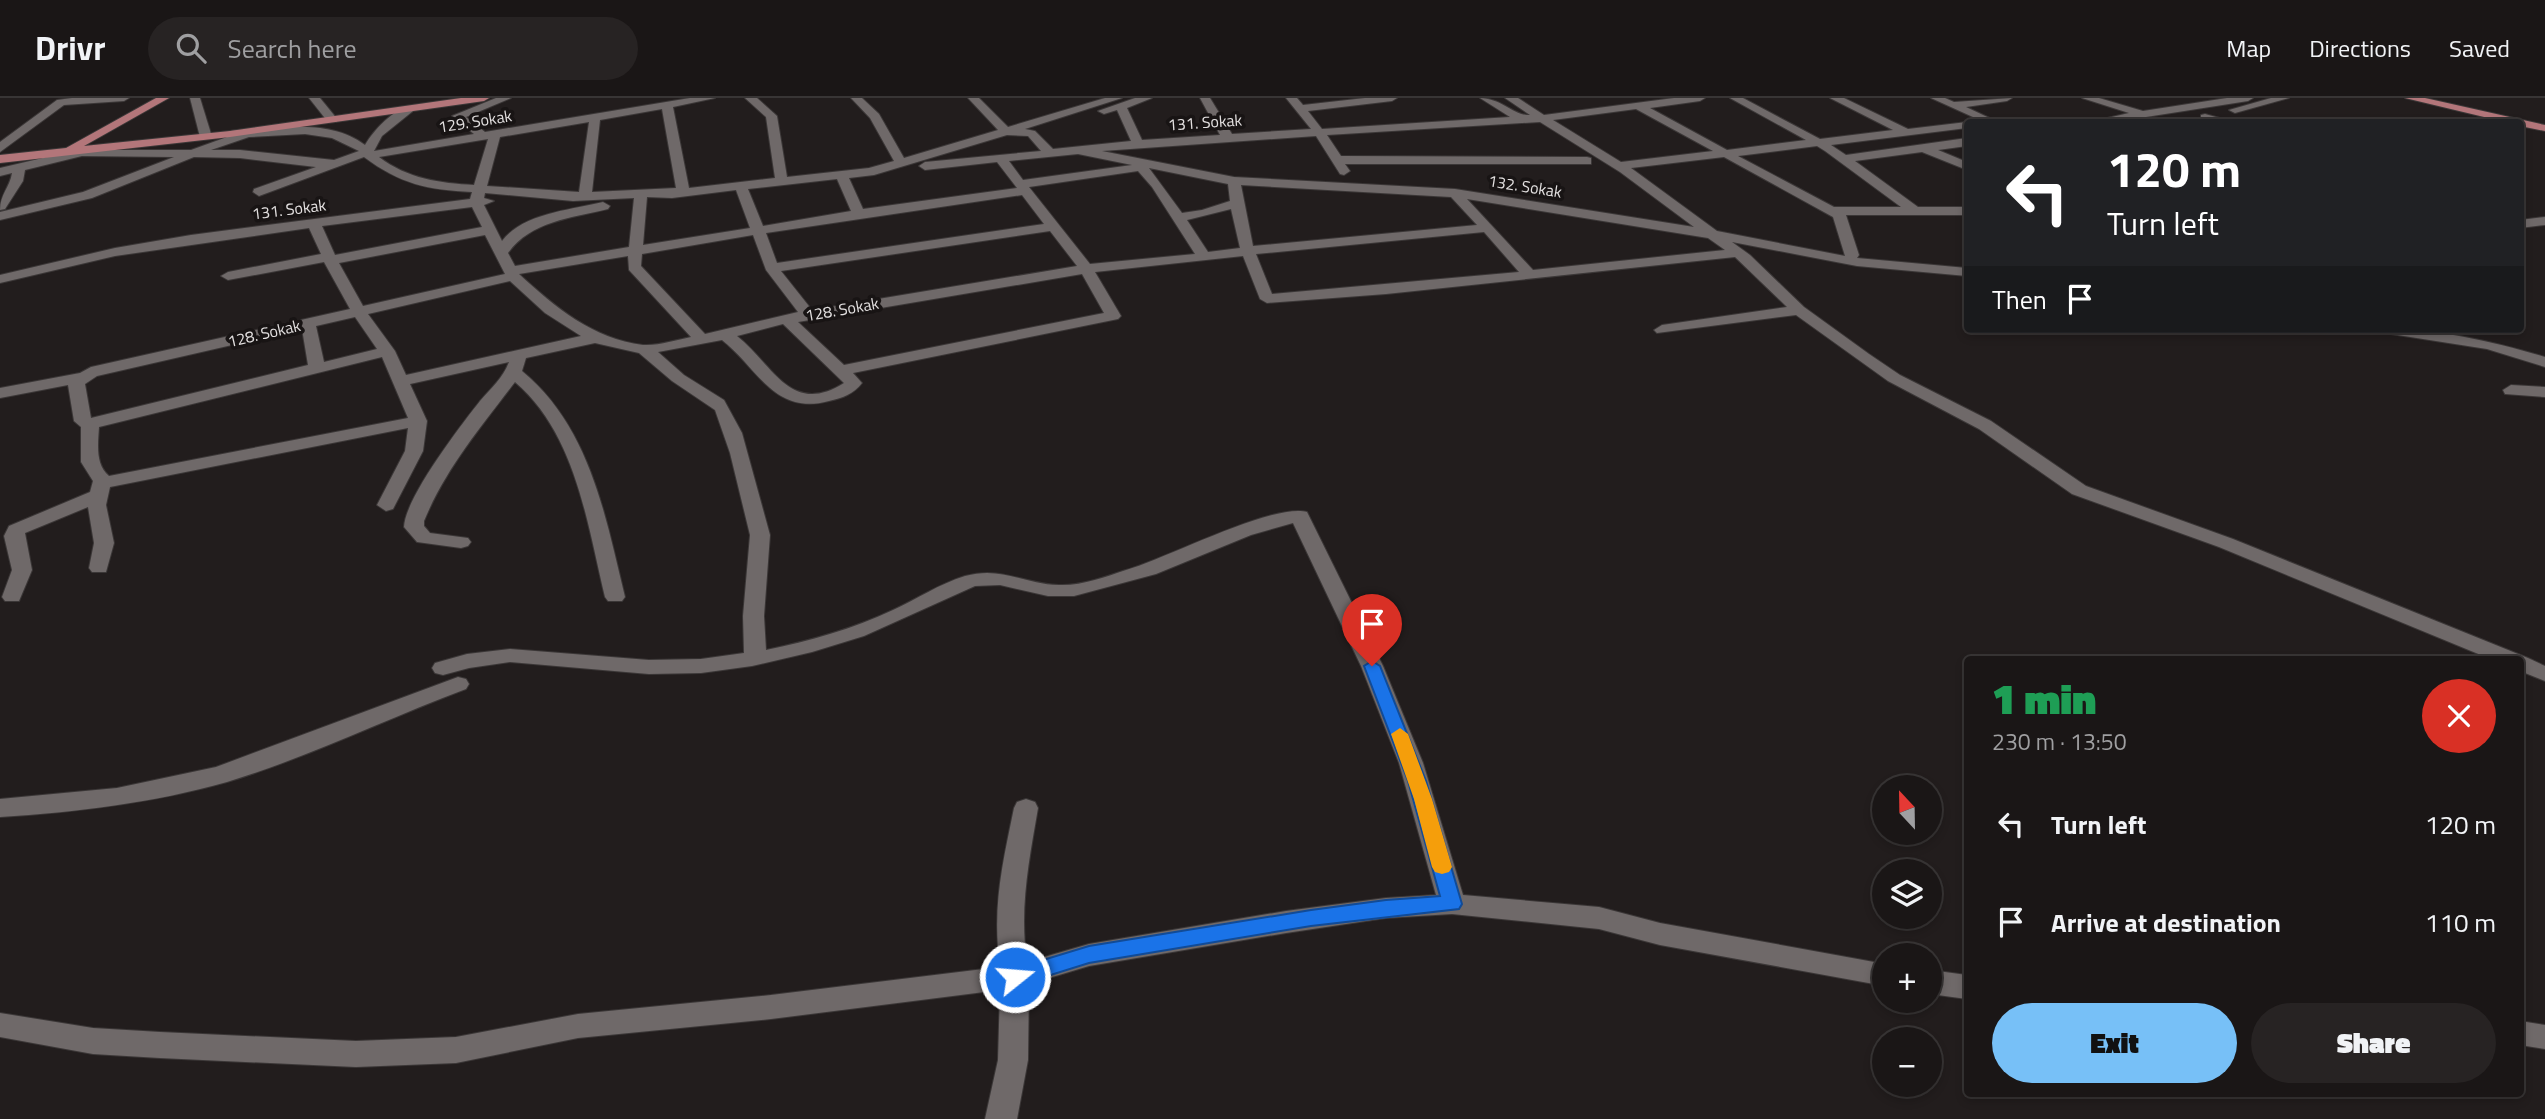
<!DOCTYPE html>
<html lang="en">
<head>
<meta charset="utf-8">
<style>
	:root { --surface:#1a1616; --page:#272323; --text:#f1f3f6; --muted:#9f9fa1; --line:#383535; --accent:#77c0f7 }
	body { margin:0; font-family:"Titillium Web",sans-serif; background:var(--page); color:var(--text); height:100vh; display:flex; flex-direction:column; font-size:26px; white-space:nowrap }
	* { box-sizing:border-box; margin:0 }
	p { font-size:23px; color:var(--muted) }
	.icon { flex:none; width:38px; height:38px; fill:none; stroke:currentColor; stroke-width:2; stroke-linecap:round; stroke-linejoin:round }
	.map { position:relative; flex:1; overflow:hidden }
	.details { position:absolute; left:1964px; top:558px; width:560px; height:441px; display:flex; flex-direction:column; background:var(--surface); border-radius:7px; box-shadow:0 4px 10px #0003,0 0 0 2px var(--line) }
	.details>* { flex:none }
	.top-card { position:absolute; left:1964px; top:21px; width:560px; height:214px; border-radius:7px; box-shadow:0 4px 10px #0003,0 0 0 2px var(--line); background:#202124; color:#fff; overflow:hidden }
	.needle { width:46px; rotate:338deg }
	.fabs { position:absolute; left:1872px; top:677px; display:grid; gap:14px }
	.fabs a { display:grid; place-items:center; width:70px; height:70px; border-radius:50%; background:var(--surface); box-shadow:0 4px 10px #0003,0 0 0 2px var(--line); font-size:35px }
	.pin { position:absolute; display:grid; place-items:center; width:60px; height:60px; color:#fff; margin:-72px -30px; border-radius:50% 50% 50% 0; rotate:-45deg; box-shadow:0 0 7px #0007 }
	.pin .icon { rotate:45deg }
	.me { position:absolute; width:77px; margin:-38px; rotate:73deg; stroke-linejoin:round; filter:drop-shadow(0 0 5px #0008) }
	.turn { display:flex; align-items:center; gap:24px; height:147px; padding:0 28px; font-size:32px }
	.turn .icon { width:91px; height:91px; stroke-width:2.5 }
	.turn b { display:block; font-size:49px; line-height:60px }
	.then { display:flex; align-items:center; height:66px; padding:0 28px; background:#0003; gap:14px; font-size:26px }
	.round { display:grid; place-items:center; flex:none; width:74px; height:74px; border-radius:37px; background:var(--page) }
	.summary { display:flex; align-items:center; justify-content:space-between; height:119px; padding:0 28px }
	h1 { font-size:42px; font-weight:800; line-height:52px; color:#1e9e55 }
	.primary-button { display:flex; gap:14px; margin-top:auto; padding:14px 28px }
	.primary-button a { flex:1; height:80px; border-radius:42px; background:var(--accent); color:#111; font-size:28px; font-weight:800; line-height:80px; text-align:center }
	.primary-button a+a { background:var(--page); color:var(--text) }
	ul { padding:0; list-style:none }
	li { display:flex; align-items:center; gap:21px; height:98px; padding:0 28px }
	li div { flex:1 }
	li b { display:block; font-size:26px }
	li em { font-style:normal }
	header { display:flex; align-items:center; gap:42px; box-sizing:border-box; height:98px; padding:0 35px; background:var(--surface); border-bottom:2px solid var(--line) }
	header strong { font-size:33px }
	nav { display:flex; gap:38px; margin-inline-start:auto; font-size:24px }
	.search { width:490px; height:63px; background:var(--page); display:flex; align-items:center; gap:18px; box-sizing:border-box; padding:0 24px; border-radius:38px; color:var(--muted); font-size:26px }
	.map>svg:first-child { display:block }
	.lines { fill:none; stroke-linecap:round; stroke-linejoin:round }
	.minor-casing { stroke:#3b3737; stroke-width:2 }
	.major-casing { stroke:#3b3737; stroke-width:2 }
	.minor { fill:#6f6969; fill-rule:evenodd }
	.major { fill:#b3767a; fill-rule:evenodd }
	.route { fill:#1a73e8; stroke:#114b97; stroke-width:2 }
	.slow { fill:#f59e0b }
	.labels { text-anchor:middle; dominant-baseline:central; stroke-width:7; stroke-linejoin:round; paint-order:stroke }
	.far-street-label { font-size:16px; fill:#e3e0e0; stroke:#181414 }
</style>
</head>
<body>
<header>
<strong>Drivr</strong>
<div class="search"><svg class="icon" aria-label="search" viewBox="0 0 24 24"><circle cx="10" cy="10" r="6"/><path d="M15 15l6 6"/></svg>Search here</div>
<nav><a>Map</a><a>Directions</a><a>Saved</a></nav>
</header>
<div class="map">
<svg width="2545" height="1021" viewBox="0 0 2545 1021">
	<rect width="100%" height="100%" fill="#221d1d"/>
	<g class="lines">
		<g class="minor-casing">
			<g id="minor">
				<path d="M72,0H129L124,3L64,7L0,54V44L57,2Z"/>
				<path d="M190,0H200L212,39L210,41L200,39Z"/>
				<path d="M309,0H320L338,22L336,24H328Z"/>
				<path d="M496,0H511L466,19L485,34L690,0H715L673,9L689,90L775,80L766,19L745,0H757L777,18L787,79L869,70L894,63L870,20L851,0H862L879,16L904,60L998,32L968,0H979L1008,29L1105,0H1122L1025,31L1035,33L1053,51L1131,43L1117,12L1104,16L1098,13L1135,0H1152L1127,10L1142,42L1220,37L1200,0H1210L1232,36L1311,31L1286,0H1297L1303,7L1365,0H1397L1392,3L1308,13L1322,31L1510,19L1480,0C1501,0 1514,18 1530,17L1505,0H1518L1544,17L1674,0H1705L1700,3L1650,10L1727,52L1806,42L1730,0H1743L1820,41L1893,32L1830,0H1844L1908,31L1967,24H1971H1967V30L1831,47L1846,57L1967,40V48L1938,52L1967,64V72L1922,54L1855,63L1918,109H1967V117H1846L1859,157L1857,160L1967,170V178L1857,168L1732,144L1750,157L1804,209L1869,256L1900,277L1991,323L2086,388L2233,441L2528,560L2545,568V583L2520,573V562H2493L2219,449L2072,396L1979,331L1888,283L1796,217L1657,235L1654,232L1662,227L1787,209L1735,159L1386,196L1267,205L1260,201L1243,158L1095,174L1121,218L1118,221L853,275L862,285C854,296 842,300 829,303C774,318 758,270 722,242L658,254L684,277L724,302L742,335L770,437L764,518L766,552C809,543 853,531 893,512C917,501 939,486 965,478C1002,468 1024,486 1059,487C1081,488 1105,479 1126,472C1166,461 1272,405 1307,414L1383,568L1423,665L1463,797L1599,809L1660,825L1885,866V888L1660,847L1599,831L1452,816L1386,820L1286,835L1089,868L1029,886L1028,962L1017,1021H985L998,962L1000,892L771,921L578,940L456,965L356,969L160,960L93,956L0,939V915L93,930L160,934L356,943L456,939L578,916L771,897L1000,869C992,810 1002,768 1014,710L1017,704L1026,701L1035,704L1038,710C1029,763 1019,811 1027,864L1089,846L1286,813L1386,800L1436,797L1399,665L1361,568L1293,425L1251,437L1156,476L1074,498H1048L1000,487L975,488L864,538L812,554L752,568L701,575L649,576L510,564L469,570L443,577L435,575L432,570L435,565L467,556L510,551L649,562L701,561L744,555L743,518L750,437L730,355L715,312L672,283L639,255L595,245L526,260L522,273C590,329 605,417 625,499L622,503H608L605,499C587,425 576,336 515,284C481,329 446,370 424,423V428L430,435L468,440L471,444L468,448L461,450L417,444L404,429C405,400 461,327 480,303C491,290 503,280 509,264L410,286L427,323L423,353L393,411L386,413L377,407L405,353L408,330L110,389L106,407L114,445L106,474H92L89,470L94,445L88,409L25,435L32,472L19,503H5L2,499L12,472L4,438L9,428L90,394L93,383L81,364V329L74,323L68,287L0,300V290L80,275L91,269L350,211L324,164L228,182L221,178L228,174L321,156L309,130L115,158L0,185V177L115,150L191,137L470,101L472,94C428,92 400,86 364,59L259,98L253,94L254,91L316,69L240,60L194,59L92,100L0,122V114L83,94L174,59L82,58L25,72L23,83L5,111L0,112C0,96 10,89 12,75L0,78V70L94,48L100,52H191L227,39L224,36L230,33C273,31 328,19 365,47C373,33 396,7 413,9V13L382,38L374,53L474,36L452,18ZM662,11L676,90L592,94L600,22ZM1636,11L1713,53L1621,64L1553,22ZM589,24L579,94L487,88L500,39ZM1540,24L1620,74L1694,129L1455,91L1234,79L1102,53L1316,38L1340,76L1344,77L1350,73L1345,66H1591V60L1587,59L1341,58L1327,37ZM305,36L332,40L359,53L334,62L240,52H211L249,39ZM1007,37L1028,38L1041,53L925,64L919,68L925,72L997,64L1017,90L863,111L849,80L874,77ZM488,41L474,87C440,85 408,81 379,59ZM1817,48L1825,53L1901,109H1834L1738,58ZM1078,56L1132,67L1023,82L1009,63ZM1724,59L1833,119L1845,158L1717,133L1631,70ZM1149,70L1228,86L1230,103L1202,112L1182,115ZM1138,73L1152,89L1195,156L1090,166L1029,89ZM837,81L851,113L763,128L748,91ZM1241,87L1451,99L1477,127L1253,148ZM736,92L750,130L643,147L647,99L672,100ZM485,95L573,103L634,100L629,149L515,168L508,155C531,123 571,120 608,111L610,108L603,104C571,112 523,115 502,143L484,107L494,103L484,100ZM1022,97L1044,126L777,165L766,135ZM1467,101L1708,140L1725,152L1533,172ZM472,109L482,129L335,157L322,128ZM1231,111L1240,150L1208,154L1187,122ZM1050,133L1077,168L812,212L781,173ZM1484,134L1519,174L1272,196L1256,156ZM485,137L505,176L363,208L339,165ZM753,137L766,172L798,214L705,236L641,168L642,156ZM628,158L629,172L691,239C676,242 658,248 643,247C593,241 555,209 519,176ZM1082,176L1104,215L844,267L798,224ZM510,183L545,215L581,238L406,277L395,253L368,216ZM355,219L377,251L324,264L316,228ZM783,226L844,285C790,319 773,266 737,238ZM302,231L308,267L91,320L85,286L97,278ZM382,259L408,320L109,378C95,366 98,346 99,329Z"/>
				<path d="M1931,0H1945L1954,4L2012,0L2007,3L1966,9L1998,24H1984Z"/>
				<path d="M2082,0H2099L2143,13L2227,0H2253L2248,3L2114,24H2090L2129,15Z"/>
				<path d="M2271,0H2289L2235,15L2229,12Z"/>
				<path d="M2205,16L2227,22L2229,24L2201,21V17Z"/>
				<path d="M2545,119V127L2520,130V122Z"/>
				<path d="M2383,231C2439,231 2491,243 2545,259V269L2487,251L2391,236Z"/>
				<path d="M2511,287L2545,289V299L2505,296L2503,292Z"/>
				<path d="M458,579L466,581L469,586L466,591C386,621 309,659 227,684C153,705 77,714 0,719V701L117,690L216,669Z"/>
				<path d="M1930,872L1967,877V901L1930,896Z"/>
				<path d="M2520,923L2545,927V951L2520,947Z"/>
			</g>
		</g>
		<g class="major-casing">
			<g id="major">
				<path d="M156,0H169L84,48L230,33L461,0H489L484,3L230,39L0,65V57L66,50Z"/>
				<path d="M2405,0H2425L2545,27V33L2520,28V24H2505Z"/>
			</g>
		</g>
		<use href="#minor" class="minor"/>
		<use href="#major" class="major"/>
	</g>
	<path class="route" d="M1372,563L1380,568L1426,683L1462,806L1459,811L1311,828L1089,865L1015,888L1007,885L1004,879L1007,873L1089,848L1311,812L1386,802L1440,798L1408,683L1364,568Z"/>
	<path class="slow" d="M1400,630L1408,636L1432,701L1452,769L1449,774L1442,776L1435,774L1432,769L1414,701L1391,636Z"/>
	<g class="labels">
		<g class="far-street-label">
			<text transform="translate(475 23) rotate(-9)">129. Sokak</text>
			<text transform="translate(1205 24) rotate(-4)">131. Sokak</text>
			<text transform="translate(1525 88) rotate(9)">132. Sokak</text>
			<text transform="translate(289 111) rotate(-7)">131. Sokak</text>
			<text transform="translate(842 211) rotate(-10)">128. Sokak</text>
			<text transform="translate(264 235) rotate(-13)">128. Sokak</text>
		</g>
	</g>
</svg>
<div class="fabs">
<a><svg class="needle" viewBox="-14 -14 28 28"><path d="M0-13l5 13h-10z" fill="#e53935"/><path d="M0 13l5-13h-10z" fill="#9f9fa1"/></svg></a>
<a><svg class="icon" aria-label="layers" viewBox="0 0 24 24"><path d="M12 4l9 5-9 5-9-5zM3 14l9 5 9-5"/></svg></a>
<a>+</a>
<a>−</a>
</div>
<div class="pin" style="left:1372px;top:568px;background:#d93025"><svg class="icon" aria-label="arrive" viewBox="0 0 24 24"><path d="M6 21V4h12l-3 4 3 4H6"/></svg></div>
<svg class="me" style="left:1015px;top:879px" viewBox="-20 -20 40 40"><circle r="17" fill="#1a73e8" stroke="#fff" stroke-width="3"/><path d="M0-11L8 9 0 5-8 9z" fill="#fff"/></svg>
<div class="top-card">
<div class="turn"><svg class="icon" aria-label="left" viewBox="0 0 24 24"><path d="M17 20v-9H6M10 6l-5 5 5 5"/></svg><div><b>120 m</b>Turn left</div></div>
<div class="then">Then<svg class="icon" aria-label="arrive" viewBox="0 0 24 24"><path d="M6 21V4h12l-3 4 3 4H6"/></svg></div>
</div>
<section class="details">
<div class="summary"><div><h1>1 min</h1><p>230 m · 13:50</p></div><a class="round" style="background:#d93025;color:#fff"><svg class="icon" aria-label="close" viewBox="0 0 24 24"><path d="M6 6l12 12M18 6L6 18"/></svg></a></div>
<ul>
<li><svg class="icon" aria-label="left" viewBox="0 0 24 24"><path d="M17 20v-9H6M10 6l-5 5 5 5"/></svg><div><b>Turn left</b></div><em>120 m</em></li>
<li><svg class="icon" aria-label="arrive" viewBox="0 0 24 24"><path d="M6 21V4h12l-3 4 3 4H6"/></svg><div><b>Arrive at destination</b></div><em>110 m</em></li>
</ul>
<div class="primary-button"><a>Exit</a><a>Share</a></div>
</section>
</div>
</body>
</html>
